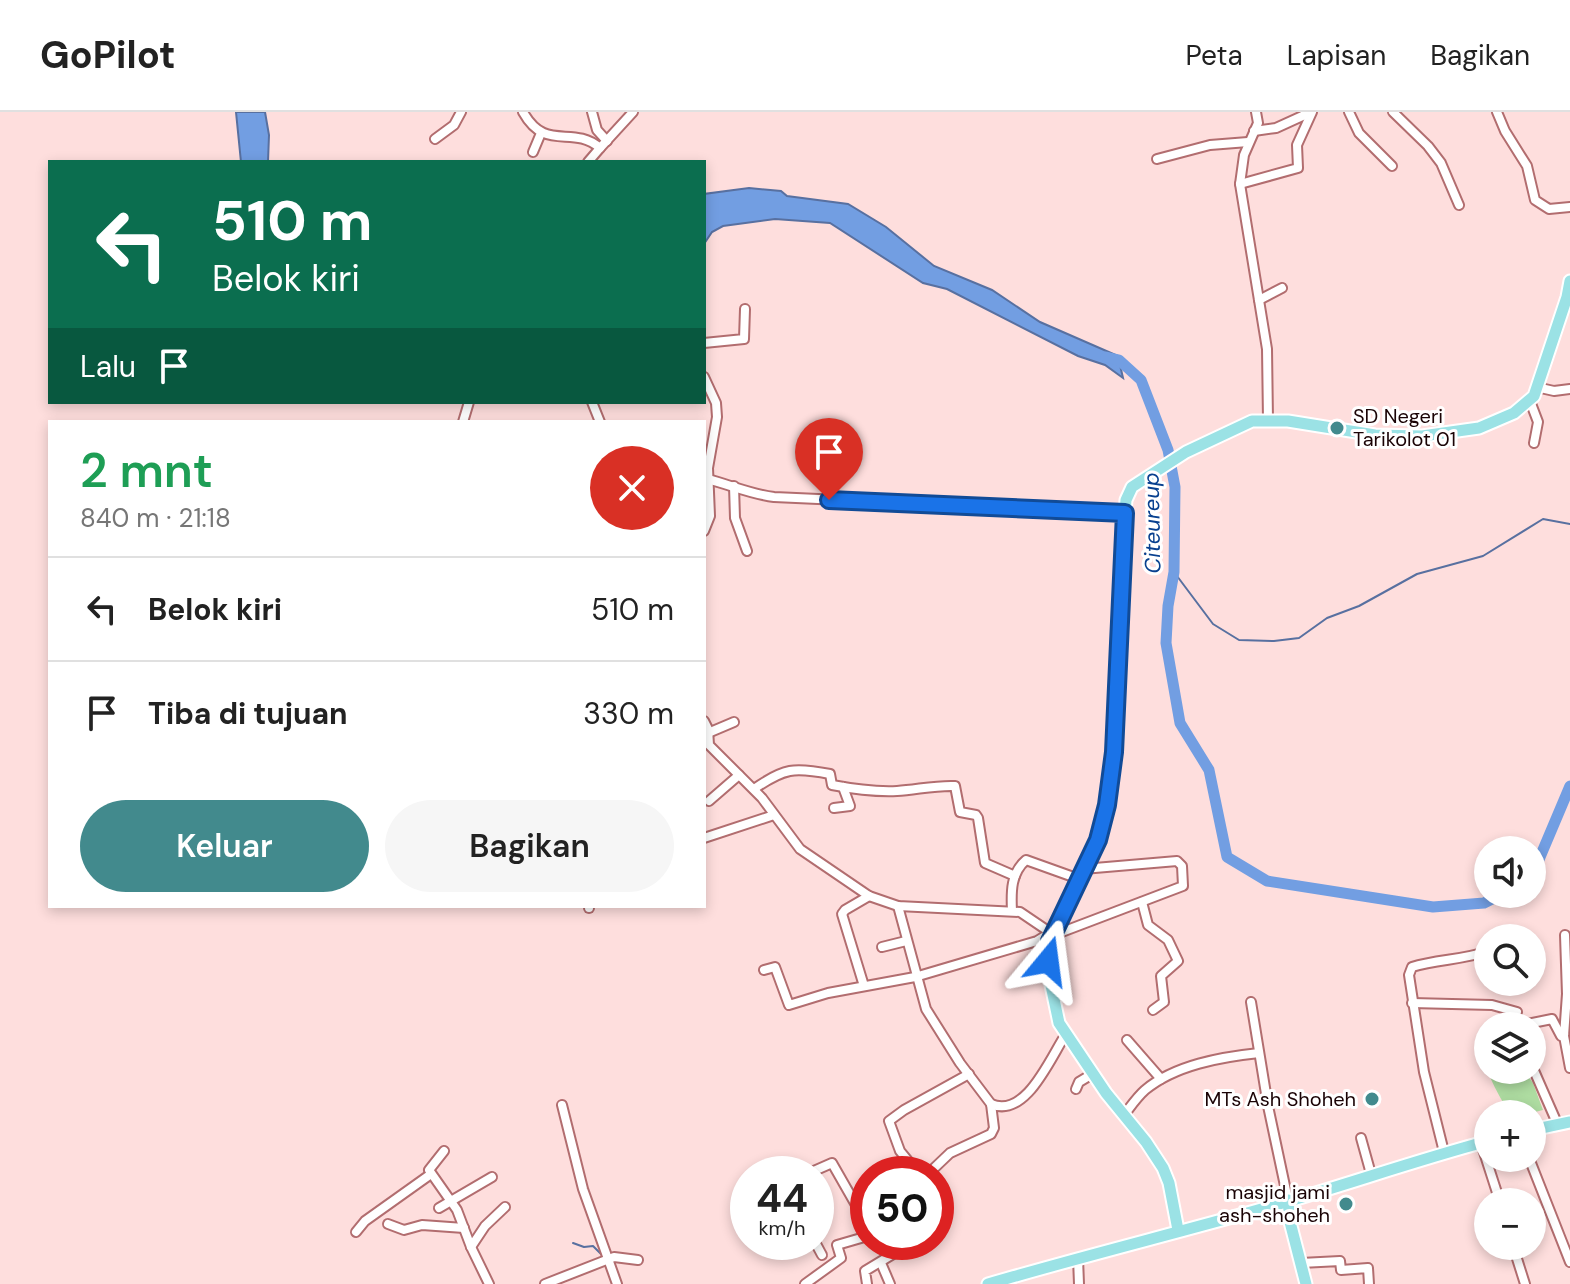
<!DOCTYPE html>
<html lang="id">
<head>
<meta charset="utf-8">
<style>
	:root { --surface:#fff; --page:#f6f6f6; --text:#222; --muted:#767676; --line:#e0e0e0; --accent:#428a8d }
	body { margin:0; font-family:"DM Sans",sans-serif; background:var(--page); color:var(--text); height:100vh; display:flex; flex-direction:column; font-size:30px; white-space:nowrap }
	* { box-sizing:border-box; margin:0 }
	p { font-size:26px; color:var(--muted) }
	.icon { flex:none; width:44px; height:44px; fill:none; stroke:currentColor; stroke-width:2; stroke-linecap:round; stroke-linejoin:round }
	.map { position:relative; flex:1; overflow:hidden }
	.drawer { position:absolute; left:48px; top:308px; width:658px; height:488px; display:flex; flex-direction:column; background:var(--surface); border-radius:0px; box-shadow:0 4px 12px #0003 }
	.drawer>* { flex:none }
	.hud { position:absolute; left:48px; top:48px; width:658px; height:244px; border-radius:0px; box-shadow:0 4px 12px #0003; background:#0b6e4f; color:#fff; overflow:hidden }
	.fabs { position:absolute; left:1474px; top:724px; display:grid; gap:16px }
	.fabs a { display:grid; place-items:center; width:72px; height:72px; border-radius:50%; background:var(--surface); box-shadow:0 4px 12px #0003; font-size:40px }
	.speed { position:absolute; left:730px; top:1044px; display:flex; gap:16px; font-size:40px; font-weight:700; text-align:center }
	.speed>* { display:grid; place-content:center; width:104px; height:104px; border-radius:50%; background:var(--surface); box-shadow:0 4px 12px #0003; line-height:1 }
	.speed small { font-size:20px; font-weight:400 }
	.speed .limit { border:12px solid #d22; background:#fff; color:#111 }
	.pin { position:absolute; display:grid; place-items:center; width:68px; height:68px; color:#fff; margin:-82px -34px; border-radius:50% 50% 50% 0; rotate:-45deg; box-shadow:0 0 8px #0007 }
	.pin .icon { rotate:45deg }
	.me { position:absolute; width:88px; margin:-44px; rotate:16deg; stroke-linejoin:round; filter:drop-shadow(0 0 6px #0008) }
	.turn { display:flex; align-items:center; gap:28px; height:168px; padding:0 32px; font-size:36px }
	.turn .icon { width:104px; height:104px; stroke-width:2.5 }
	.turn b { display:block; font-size:56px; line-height:68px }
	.then { display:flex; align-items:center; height:76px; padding:0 32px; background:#0003; gap:16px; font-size:30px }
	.round { display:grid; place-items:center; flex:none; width:84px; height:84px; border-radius:42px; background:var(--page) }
	.overview { display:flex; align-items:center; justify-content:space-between; height:136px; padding:0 32px }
	h1 { font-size:48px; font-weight:600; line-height:60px; color:#1e9e55 }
	.action { display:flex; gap:16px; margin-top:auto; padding:16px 32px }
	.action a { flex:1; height:92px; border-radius:48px; background:var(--accent); color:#fff; font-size:32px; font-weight:600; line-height:92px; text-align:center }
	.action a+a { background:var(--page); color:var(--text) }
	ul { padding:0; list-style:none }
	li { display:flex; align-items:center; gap:24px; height:104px; padding:0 32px; border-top:2px solid var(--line) }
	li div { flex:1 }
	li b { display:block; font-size:30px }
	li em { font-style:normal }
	header { display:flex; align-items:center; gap:48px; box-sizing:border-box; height:112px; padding:0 40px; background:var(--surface); border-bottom:2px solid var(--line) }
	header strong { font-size:38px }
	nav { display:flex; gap:44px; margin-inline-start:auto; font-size:28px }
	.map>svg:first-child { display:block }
	.green { fill:#aedca1 }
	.water { fill:#729ee2; stroke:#5870a0; stroke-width:2 }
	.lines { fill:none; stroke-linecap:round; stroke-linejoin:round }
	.stream { stroke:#5870a0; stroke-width:2 }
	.river { stroke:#729ee2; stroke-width:11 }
	.minor-casing { stroke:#b26d6f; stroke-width:12 }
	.major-casing { stroke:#fff; stroke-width:15 }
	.minor { stroke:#fff; stroke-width:8 }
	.major { stroke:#9be2e5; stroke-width:11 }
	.route-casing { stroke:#114b97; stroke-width:20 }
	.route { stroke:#1a73e8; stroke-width:14 }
	.poi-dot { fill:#428a8d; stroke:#fff; stroke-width:3 }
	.labels { text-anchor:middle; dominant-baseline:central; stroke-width:6; stroke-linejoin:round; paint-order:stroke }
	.poi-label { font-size:20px; fill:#1a0305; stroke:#fff; text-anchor:end }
	.water-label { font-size:22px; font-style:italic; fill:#08408f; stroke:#fff }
</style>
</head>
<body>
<header>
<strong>GoPilot</strong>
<nav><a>Peta</a><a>Lapisan</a><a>Bagikan</a></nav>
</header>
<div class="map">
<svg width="1570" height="1172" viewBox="0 0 1570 1172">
	<rect width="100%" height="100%" fill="#fededd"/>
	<path class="green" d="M1479,925L1488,928V958H1524L1533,971L1543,998L1527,1002H1510C1495,978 1482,953 1479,925Z"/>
	<g class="water">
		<path d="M236,0H265L269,23L268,50H241Z"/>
		<path d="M749,76L781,79L787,84L848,92L886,115L934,154L992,178L1040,210L1118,244L1123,266L1105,253L1078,244L947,177L923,171L830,111L775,107L723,114L712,120L704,132V82Z"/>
	</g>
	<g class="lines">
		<g class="stream">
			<path d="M1174,460L1213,512L1239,528L1274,529L1299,526L1327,506L1359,494L1417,462L1483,444L1543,407L1570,412"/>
			<path d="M573,1131L584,1135L593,1134L603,1144"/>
		</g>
		<g class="river">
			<path d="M1106,245L1119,248L1141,268L1168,338L1175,375L1174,460L1168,494L1166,531L1180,611L1209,658L1227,745L1267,769L1433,795L1484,791L1502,782"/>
			<path d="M1532,764L1570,674"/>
		</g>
		<g class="minor-casing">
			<g id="minor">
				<path d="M523,0C546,41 572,12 600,36L633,0"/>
				<path d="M592,0L597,18L607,29"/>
				<path d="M1256,0L1258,11L1244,43L1240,72L1267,237L1268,308"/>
				<path d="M1349,0L1359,21L1392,54"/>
				<path d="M1393,0L1428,34L1441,51L1459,93"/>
				<path d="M1497,0L1505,19L1527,54L1535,88L1549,97L1570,95"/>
				<path d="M1254,19L1276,16L1311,0"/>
				<path d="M435,27L454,13L461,0"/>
				<path d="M533,40L541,21"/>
				<path d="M1157,47L1210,33L1248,30"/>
				<path d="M588,50L600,36"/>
				<path d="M1240,72L1298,56L1297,33L1312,0"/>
				<path d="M1259,188L1282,176"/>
				<path d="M704,231L744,227L745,197"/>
				<path d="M704,265L716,291L717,305L708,356L710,404L704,419"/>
				<path d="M1536,275L1554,279L1570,277"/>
				<path d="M1530,289L1538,310L1534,331"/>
				<path d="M592,290L600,310"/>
				<path d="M463,310L469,290"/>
				<path d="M707,367C731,373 750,382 774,385L1125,401"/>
				<path d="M734,374L735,406L747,439"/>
				<path d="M704,609L708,617L709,633L762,686L800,737L869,784L898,794L1020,800L1054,823L1183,774L1182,754L1177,749L1083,757"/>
				<path d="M708,621L734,610"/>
				<path d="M754,677C784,656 794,655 830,662L832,673C853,677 875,680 897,679C916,678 935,673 955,674L960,700L976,703L978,706L985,751L1015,764"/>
				<path d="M709,689L739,663"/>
				<path d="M834,696L850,694L843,675"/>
				<path d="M704,726L774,703"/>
				<path d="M1142,790L1148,813L1168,828L1178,849L1161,864L1164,890L1153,898"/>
				<path d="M589,794V796"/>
				<path d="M898,794L926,897L960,951L991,992L994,1016L991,1022L950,1041L928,1062"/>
				<path d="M1012,799C1011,779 1011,761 1026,748L1079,767"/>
				<path d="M1565,823L1567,882L1564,924L1570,956"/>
				<path d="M882,835L906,829"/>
				<path d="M764,858L775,855L789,893L828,881L915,865L1037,829L1050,821"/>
				<path d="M864,874L842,802L845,798L869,784"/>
				<path d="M1251,890L1268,994L1288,1088"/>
				<path d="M1412,891L1492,893L1517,900"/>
				<path d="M1517,914L1552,907L1561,924L1564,922"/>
				<path d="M1127,928L1161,967"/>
				<path d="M1532,954L1557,1011"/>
				<path d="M1076,977L1079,970L1094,961"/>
				<path d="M991,992C1026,1007 1050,946 1066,922"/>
				<path d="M562,993L583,1077L617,1172"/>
				<path d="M1124,1003C1131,994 1137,985 1145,978C1175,953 1221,945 1259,941"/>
				<path d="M1361,1026L1371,1062"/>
				<path d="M1481,1031L1500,1090"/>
				<path d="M444,1039L429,1058L457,1098L471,1135L489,1172"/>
				<path d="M1444,1040L1424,960L1409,863L1412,855C1437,847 1464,848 1488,839"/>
				<path d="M1529,1046L1570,1150"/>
				<path d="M807,1062L832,1051L868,1114"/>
				<path d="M919,1062L900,1039L889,1009L904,998L969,962"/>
				<path d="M439,1096L492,1065"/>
				<path d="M388,1112L404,1118L422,1113L464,1116"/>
				<path d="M356,1120L365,1109L431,1062"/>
				<path d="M815,1130L822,1143"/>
				<path d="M1513,1134L1525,1172"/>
				<path d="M471,1135L485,1114L505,1095"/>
				<path d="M1078,1146L1079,1172"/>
				<path d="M881,1151L890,1172"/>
				<path d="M1301,1151L1340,1149L1341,1158L1368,1156L1369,1172"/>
				<path d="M545,1172L614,1145L638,1148"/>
				<path d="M805,1172L841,1146L837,1133L868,1124"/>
				<path d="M867,1172L865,1159L913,1130L917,1134L923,1130"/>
			</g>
		</g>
		<g class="major-casing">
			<g id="major">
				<path d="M1532,1018L1570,1010"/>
				<path d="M1288,1088L1290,1110L1306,1172"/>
				<path d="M1178,1118L1169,1071L1163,1056L1146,1030L1106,981L1059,911L1048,859L1050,829L1098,728L1107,693L1116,612L1125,401L1126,388L1132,375L1186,340L1252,309H1288L1375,323L1422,324L1479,316L1514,301L1534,284L1567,185L1570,169"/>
				<path d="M988,1172C1080,1145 1173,1122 1265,1096C1340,1075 1413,1049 1488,1029"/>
			</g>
		</g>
		<use href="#minor" class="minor"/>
		<use href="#major" class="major"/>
	</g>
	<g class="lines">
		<g class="route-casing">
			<path id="route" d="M829,388L1125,401L1114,640L1107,693L1098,728L1050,829L1048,849"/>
		</g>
		<use href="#route" class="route"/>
	</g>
	<g class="poi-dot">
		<circle cx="1337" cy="316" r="8"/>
		<circle cx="1372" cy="987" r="8"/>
		<circle cx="1346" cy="1092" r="8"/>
	</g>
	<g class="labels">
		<g class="poi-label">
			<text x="1353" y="304" text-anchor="start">SD Negeri<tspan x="1353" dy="23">Tarikolot 01</tspan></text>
			<text x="1356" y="987">MTs Ash Shoheh</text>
			<text x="1330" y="1080">masjid jami<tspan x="1330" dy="23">ash-shoheh</tspan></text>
		</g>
		<g class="water-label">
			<text transform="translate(1152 411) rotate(-91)">Citeureup</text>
		</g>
	</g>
</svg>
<div class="fabs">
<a><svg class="icon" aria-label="sound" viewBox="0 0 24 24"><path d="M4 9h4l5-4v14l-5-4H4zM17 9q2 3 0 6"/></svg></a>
<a><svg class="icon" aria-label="search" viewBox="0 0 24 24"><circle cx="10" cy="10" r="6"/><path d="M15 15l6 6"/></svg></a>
<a><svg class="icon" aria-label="layers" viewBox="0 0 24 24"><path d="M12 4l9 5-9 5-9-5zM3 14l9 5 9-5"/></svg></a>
<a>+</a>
<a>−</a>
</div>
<div class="speed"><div>44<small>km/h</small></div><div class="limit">50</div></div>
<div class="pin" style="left:829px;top:388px;background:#d93025"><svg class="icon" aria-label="arrive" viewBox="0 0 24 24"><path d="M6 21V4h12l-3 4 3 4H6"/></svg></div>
<svg class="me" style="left:1048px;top:849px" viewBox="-20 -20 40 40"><path d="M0-17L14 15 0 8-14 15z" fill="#1a73e8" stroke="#fff" stroke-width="4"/></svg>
<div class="hud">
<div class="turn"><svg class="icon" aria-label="left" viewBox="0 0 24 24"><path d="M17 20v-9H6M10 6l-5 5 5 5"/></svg><div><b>510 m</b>Belok kiri</div></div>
<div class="then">Lalu<svg class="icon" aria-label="arrive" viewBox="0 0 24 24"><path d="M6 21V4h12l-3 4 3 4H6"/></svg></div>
</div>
<section class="drawer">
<div class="overview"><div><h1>2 mnt</h1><p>840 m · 21:18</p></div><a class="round" style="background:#d93025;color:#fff"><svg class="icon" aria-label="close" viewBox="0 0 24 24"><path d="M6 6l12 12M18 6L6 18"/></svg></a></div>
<ul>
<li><svg class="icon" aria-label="left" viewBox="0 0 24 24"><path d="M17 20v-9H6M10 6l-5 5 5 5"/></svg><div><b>Belok kiri</b></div><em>510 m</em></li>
<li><svg class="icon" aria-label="arrive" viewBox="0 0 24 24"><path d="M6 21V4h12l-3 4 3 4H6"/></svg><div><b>Tiba di tujuan</b></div><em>330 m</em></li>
</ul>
<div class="action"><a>Keluar</a><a>Bagikan</a></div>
</section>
</div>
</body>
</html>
